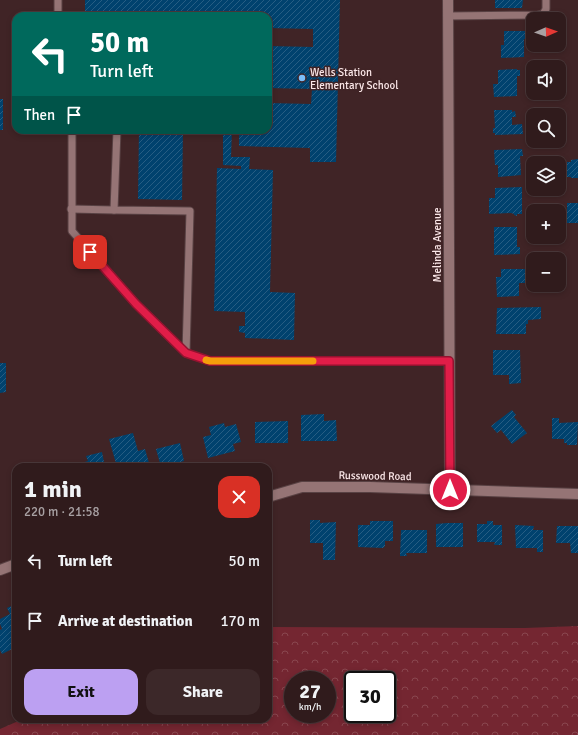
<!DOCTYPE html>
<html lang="en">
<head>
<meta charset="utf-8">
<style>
	:root { --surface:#301b1c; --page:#3c2829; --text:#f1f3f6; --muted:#a8a1a3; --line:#4b393b; --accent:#bca0f2 }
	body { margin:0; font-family:Signika,sans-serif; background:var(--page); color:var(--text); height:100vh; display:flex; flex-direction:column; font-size:15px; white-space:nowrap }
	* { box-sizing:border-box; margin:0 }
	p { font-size:13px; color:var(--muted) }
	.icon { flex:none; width:22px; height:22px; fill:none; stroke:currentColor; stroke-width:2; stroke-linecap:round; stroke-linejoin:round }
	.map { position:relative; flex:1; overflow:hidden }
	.drawer { position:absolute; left:12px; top:463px; width:260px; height:260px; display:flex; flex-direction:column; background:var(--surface); border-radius:12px; box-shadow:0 2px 6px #0003,0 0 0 1px var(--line) }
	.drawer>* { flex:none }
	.hud { position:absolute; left:12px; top:12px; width:260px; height:122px; border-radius:12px; box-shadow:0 2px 6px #0003,0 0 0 1px var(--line); background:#00695c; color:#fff; overflow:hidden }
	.needle { width:26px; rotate:88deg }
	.tools { position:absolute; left:526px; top:12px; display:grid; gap:8px }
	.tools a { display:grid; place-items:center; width:40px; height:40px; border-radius:8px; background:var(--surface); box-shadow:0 2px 6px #0003,0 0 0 1px var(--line); font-size:20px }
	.speed { position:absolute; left:284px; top:671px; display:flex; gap:8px; font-size:20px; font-weight:700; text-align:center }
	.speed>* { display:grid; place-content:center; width:52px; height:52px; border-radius:50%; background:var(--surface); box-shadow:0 2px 6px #0003,0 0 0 1px var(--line); line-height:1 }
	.speed small { font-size:10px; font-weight:400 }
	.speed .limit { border:2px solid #111; border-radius:6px; background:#fff; color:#111 }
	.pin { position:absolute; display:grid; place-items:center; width:34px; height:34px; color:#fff; margin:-17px; border-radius:8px; box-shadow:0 2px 6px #0006 }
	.me { position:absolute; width:44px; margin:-22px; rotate:0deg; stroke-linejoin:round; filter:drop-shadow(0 0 3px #0008) }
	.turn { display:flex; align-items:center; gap:14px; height:84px; padding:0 12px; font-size:18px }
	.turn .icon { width:52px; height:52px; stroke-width:2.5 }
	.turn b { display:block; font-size:28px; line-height:34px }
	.then { display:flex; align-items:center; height:38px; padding:0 12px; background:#0003; gap:8px; font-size:15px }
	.round { display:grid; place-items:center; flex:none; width:42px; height:42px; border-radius:12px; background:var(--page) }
	.headline { display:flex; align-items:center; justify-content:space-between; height:68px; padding:0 12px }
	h1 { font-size:24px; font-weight:800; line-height:30px }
	.primary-button { display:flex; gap:8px; margin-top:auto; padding:8px 12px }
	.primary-button a { flex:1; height:46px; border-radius:12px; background:var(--accent); color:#111; font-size:16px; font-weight:800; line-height:46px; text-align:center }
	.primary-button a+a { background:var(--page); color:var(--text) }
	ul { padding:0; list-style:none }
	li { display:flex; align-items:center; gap:12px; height:60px; padding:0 12px }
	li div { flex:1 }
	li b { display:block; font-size:15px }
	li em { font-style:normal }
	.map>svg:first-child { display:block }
	.forest { fill:url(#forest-crowns); fill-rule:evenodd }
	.building { fill:url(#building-hatch) }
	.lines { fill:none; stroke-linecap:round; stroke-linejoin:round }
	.service-casing { stroke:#584143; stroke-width:9 }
	.minor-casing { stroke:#584143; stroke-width:12 }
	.service { stroke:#957475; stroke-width:7 }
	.minor { stroke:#957475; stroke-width:10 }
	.route-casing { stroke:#92132f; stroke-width:10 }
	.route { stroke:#e11d48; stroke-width:7 }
	.slow { stroke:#f59e0b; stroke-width:7 }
	.poi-dot { fill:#7bbef9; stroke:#402426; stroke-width:1.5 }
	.labels { text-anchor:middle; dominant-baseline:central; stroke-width:3; stroke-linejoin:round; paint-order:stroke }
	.poi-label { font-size:11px; fill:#fbe7e8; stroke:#402426; text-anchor:start }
	.street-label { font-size:11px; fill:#fbe7e8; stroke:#402426 }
</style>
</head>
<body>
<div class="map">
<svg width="578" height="735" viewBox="0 0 578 735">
	<defs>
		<pattern id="forest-crowns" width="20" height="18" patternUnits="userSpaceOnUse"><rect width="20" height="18" fill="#742631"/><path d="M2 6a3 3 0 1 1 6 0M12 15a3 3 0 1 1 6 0" fill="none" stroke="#89464f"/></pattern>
		<pattern id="building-hatch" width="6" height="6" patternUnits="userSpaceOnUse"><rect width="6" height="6" fill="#00426e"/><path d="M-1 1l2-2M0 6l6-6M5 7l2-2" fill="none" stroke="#265d83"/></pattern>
	</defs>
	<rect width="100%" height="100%" fill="#402426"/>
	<path class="forest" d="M578,626V735H0V729L23,719H268V627L525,628ZM293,680H327V714H293ZM353,680H387V714H353Z"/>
	<g class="building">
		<path d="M85,0H340L336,162H310V148L239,146V130H268V103L311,104L312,89L268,88V46L313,47V29L268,28V16H85Z"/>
		<path d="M495,0H523L522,8H495Z"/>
		<path d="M504,31H527V39H524V57L501,58V45H504Z"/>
		<path d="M517,69V70H520V76H517V96L494,97L493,84H498V70Z"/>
		<rect x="0" y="99" width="3" height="31"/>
		<path d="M494,110H512V112L515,111L516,117H512V125L522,124L523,134L495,135V133H493V128H495Z"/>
		<path d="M139,130H183L182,200L138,199Z"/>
		<path d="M223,130H232L231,157H250L249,169L273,170L270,292L295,293L294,340L245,338V333L239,332V326H245V312L214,311L217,168L241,169V166L223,165Z"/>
		<path d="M522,149L523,156H520L521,175L498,177V165H495L494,150Z"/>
		<path d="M578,159V178H571V177H567V162H571V160Z"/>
		<path d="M522,187V214H517V216L514,215V214L511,213L489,214V198H495V188Z"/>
		<rect x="567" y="203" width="11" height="20"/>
		<path d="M494,227H517V247H520V254L494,255Z"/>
		<path d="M501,269H533V283H519V296L497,297L496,277H501Z"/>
		<path d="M541,307V319L528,320V324H526V334H496L497,308Z"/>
		<path d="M493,350H520L521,383L509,384V375H493Z"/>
		<path d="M0,363H6V392L0,393Z"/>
		<path d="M512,410L516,415L514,417L527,433L512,444L501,430L497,433L491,426Z"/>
		<path d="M324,414V421L336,420L337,441H301V415Z"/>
		<path d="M552,418H559V423L578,422L577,445H567V443H564V439H552Z"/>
		<path d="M288,421V443H255V422Z"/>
		<path d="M224,423L225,427L236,424L241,442L233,444L235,451L208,458L203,437L211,435L209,427Z"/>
		<path d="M133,433L138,451L145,449L149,463L141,465V467H117L109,439Z"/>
		<path d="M180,443L184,461L177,463V466L174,467H171L170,465L161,467L156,449Z"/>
		<path d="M102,452L105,467H71V466L88,461L86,456Z"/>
		<path d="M310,520H320V523L336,522L335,560H323V543H310Z"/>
		<path d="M370,521H393V541H385V546L383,548L358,547V525H370Z"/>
		<path d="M487,521H493V525H502V545H494L495,542H477V524H487Z"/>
		<path d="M447,523H463V547H436V524Z"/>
		<path d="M515,525L534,526L533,530H543V552H537V548H516Z"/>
		<path d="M557,526H578V553H571L570,543H556Z"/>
		<path d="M401,530H427V553H406L407,556H400Z"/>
		<rect x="268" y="535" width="4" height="24"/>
		<path d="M16,604V647L2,654L0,650V630L2,629L0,624V619L10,614L7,608Z"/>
	</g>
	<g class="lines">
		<g class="service-casing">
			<g id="service">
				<path d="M58,16V0"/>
				<path d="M448,16L538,15L543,14L546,9V0"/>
				<path d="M72,130V231L136,304L186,353L190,211L114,210L117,130"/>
				<path d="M71,209L114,210"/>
				<path d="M186,353L210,361H449"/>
			</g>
		</g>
		<g class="minor-casing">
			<g id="minor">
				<path d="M448,0L450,490"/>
				<path d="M268,497L302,487H370L578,494"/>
				<path d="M0,570L16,564"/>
			</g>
		</g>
		<use href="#service" class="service"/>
		<use href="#minor" class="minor"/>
	</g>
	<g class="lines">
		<g class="route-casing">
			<path id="route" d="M90,252L136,304L186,353L210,361H449L450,490"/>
		</g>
		<use href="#route" class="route"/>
		<path class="slow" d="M206,360L210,361H313"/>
	</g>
	<circle class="poi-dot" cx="302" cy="78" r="4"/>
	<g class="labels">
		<g class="poi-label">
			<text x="310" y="72">Wells Station<tspan x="310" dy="13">Elementary School</tspan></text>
		</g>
		<g class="street-label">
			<text transform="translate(437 245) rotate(-90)">Melinda Avenue</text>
			<text transform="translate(375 476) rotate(1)">Russwood Road</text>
		</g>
	</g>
</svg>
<div class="tools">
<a><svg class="needle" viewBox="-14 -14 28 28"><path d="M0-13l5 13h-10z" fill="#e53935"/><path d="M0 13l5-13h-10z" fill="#a8a1a3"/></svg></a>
<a><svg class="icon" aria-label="sound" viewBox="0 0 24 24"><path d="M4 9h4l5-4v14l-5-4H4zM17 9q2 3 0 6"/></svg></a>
<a><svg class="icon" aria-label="search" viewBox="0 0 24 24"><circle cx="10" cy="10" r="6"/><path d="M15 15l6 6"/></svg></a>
<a><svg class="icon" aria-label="layers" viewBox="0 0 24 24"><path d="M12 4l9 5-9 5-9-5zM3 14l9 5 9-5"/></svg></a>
<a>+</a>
<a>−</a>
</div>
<div class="speed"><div>27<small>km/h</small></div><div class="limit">30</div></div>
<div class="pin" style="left:90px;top:252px;background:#d93025"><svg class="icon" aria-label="arrive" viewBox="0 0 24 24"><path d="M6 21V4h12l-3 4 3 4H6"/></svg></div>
<svg class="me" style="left:450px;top:490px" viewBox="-20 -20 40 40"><circle r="17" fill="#e11d48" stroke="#fff" stroke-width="3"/><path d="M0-11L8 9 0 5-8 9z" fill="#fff"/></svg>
<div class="hud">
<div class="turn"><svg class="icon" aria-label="left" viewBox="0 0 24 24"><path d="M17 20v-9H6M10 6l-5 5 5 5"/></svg><div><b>50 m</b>Turn left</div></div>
<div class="then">Then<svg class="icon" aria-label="arrive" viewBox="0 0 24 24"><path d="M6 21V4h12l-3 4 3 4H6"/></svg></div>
</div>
<section class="drawer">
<div class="headline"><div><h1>1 min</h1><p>220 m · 21:58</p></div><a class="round" style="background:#d93025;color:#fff"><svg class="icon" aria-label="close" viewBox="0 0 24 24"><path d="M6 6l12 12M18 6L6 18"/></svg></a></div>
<ul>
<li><svg class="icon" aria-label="left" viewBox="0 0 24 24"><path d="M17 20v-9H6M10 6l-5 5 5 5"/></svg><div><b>Turn left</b></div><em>50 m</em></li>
<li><svg class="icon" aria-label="arrive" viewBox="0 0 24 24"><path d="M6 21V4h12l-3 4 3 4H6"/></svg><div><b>Arrive at destination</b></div><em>170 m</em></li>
</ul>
<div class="primary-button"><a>Exit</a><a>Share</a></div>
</section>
</div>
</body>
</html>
